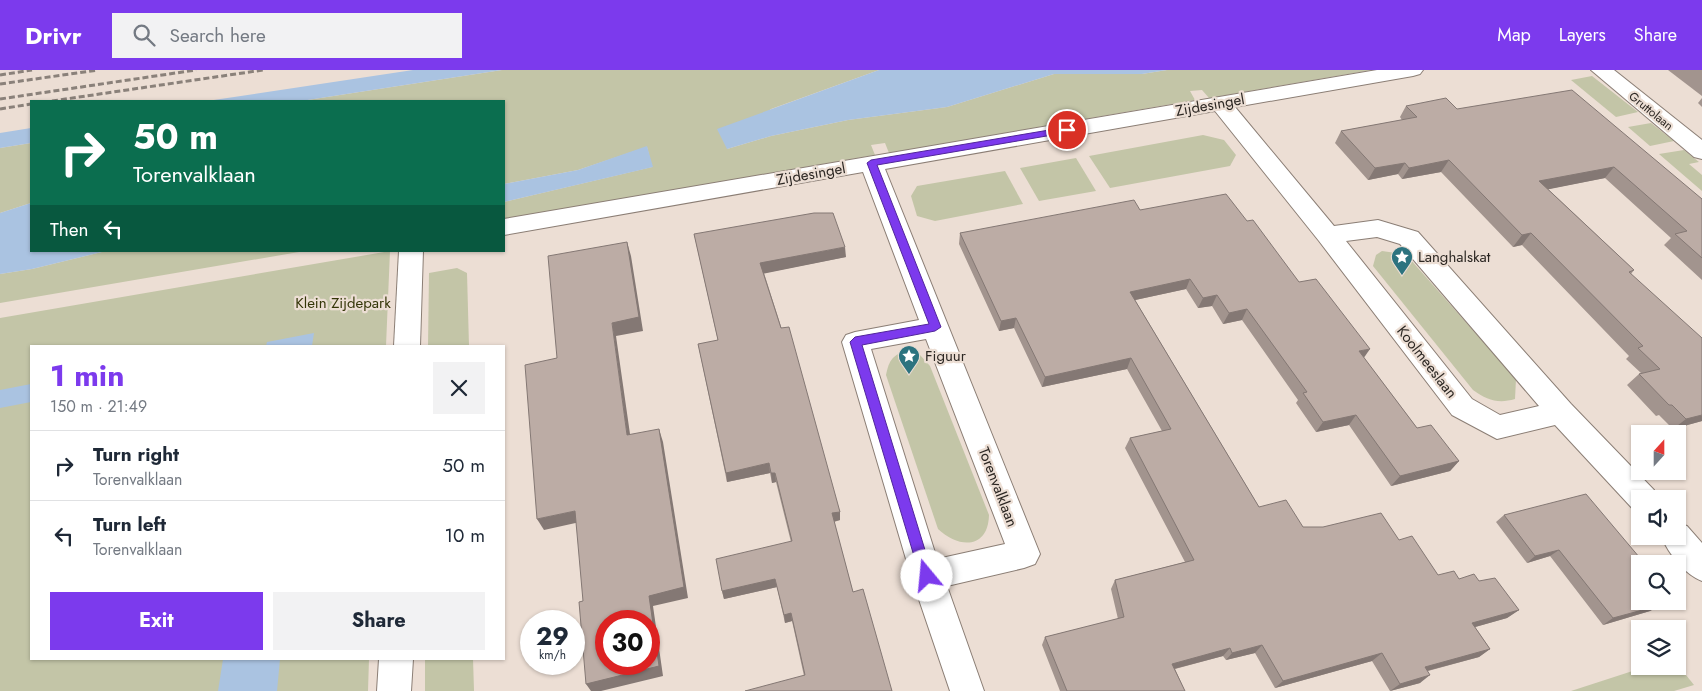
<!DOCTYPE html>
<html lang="en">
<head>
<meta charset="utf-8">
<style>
	:root { --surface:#fff; --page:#f2f2f3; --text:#1f2937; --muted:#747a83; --line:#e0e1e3; --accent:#7c3aed }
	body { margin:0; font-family:Jost,sans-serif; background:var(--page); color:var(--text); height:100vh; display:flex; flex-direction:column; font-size:19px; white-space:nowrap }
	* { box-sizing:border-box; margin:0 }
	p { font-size:16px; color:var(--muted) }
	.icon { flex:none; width:28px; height:28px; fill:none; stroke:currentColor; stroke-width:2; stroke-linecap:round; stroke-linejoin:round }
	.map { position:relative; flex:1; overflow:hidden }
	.drawer { position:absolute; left:30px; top:275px; width:475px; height:315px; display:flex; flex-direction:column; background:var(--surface); border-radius:0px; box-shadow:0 1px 4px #0004 }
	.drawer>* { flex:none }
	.banner { position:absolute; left:30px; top:30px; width:475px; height:152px; border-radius:0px; box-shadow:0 1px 4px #0004; background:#0b6e4f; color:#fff; overflow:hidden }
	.needle { width:32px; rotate:21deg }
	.tools { position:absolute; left:1631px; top:355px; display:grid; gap:10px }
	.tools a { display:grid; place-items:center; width:55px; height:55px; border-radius:0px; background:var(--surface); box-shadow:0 1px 4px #0004; font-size:25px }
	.speed { position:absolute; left:520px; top:540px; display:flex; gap:10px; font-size:25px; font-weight:700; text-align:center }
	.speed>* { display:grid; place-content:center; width:65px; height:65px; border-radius:50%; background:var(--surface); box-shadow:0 1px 4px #0004; line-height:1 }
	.speed small { font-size:12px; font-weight:400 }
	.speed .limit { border:8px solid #d22; background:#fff; color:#111 }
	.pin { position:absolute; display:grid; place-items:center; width:42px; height:42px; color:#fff; margin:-21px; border:2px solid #fff; border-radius:50%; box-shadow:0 1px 5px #0007 }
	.me { position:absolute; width:55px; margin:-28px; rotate:343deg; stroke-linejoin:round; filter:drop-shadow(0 0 4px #0008) }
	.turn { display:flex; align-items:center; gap:18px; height:105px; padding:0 20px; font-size:22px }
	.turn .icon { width:65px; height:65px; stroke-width:2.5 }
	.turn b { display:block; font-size:35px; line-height:42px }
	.then { display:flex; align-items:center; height:48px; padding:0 20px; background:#0003; gap:10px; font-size:19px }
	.round { display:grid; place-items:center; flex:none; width:52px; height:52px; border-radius:0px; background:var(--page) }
	.overview { display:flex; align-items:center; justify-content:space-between; height:85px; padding:0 20px }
	h1 { font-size:30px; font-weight:700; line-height:38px; color:var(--accent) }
	.action { display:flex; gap:10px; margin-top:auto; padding:10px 20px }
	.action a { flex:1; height:58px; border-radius:0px; background:var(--accent); color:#fff; font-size:20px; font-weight:700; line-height:58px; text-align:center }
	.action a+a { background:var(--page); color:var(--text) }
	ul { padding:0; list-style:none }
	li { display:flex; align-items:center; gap:15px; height:70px; padding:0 20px; border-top:1px solid var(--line) }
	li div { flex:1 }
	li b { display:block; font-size:19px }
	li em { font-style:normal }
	header { display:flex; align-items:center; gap:30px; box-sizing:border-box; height:70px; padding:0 25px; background:var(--accent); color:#fff }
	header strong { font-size:24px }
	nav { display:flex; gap:28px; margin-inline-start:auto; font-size:18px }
	.search { width:350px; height:45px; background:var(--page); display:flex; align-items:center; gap:12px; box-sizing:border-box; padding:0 18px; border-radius:0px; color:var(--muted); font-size:19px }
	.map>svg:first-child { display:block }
	.green { fill:#c3c5a7 }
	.water { fill:#aac3e1 }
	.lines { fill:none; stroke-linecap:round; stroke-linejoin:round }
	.street-casing { stroke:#8b7e75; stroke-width:2 }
	.street { fill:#fff; fill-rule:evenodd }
	.rail { stroke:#8a817a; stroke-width:3; stroke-dasharray:6 3; stroke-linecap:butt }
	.wall { fill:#a2948e }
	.shaded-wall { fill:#847874 }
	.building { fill:#bcaca5; stroke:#847874; fill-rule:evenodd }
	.route { fill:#7c3aed; stroke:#51269a }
	.labels { text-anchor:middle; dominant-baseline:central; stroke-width:4.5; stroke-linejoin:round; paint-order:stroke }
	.far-street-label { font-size:12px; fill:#2c2723; stroke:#ecded4 }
	.street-label { font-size:15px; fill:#2c2723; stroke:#ecded4 }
	.poi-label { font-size:15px; fill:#2c2723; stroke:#ecded4; text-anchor:start }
	.park-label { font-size:15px; fill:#343608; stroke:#ecded4 }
</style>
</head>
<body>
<header>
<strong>Drivr</strong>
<div class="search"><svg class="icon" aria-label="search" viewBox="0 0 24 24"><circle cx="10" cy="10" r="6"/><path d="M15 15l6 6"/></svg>Search here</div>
<nav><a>Map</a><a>Layers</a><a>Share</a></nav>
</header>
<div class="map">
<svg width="1702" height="621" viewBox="0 0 1702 621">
	<rect width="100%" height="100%" fill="#ecded4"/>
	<g class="green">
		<path d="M502,0H879L771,39L727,79L771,66L848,50L947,37L1054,4H1142L1167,0H1372L1209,28L1202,20L1190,21L1195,30L889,83L885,73L871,75L875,85L504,149V132L652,97L647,77L578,100L504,114V31H301Z"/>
		<path d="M1592,6L1638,42L1616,47L1571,10Z"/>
		<path d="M1651,53L1674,71L1650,76L1628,57Z"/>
		<path d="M1203,65L1224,70L1236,85L1230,96L1110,118L1089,86Z"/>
		<path d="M31,73V133L0,143V78Z"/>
		<path d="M1684,80L1699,92L1689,94L1702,105V121L1659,84Z"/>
		<path d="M1076,88L1096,121L1039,131L1020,98Z"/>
		<path d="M1005,101L1023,134L935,151L917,146L911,126L917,116Z"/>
		<path d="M106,181H305L0,233V204L32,199Z"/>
		<path d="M390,181L386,276H31V589H369L368,621H0V248Z"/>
		<path d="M1382,181L1403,184L1410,189L1516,309L1515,329C1498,334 1487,330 1473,320L1373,196L1376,185Z"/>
		<path d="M457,198L467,203L469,276H428L429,203Z"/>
		<path d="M908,281L920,285L930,296L989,445C988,479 959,479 938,459L886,305C889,290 893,284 908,281Z"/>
		<path d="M425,589H473L474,621H425Z"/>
		<path d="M1678,595L1694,615L1674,621H1571L1648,596Z"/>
	</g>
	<g class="water">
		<path d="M413,0H502L301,31H207Z"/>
		<path d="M879,0H1167L1142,4H1054L947,37L848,50L771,66L727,79L717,59Z"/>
		<path d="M31,58V73L0,78V63Z"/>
		<path d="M647,76L653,97L504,132V114L578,100Z"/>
		<path d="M31,133V181H106L32,199L0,204V143Z"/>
		<path d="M314,263L312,276H266L267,272Z"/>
		<path d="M31,314V332L0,338V320Z"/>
		<path d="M223,589H280L277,621H218Z"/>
	</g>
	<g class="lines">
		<g class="street-casing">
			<g id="street">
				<path d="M1377,0H1423L1420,4L1413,6L1235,37L1334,156L1378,150L1418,162L1571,334L1654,420L1658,429H1640V441L1632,438L1555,355L1497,369L1452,345L1319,171L1215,41L885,99L1040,484L1035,494L1024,498L947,516L984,621H950L911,506L842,272L846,265L855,262L919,250L863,102L504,165V149ZM1377,167L1400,174L1539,336L1500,345L1472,329L1346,171ZM926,269L1005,474L937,489L871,279Z"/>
				<path d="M1591,0H1614L1702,70V89L1694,87Z"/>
				<path d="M399,181H423L420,276H394Z"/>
				<path d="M1678,453L1687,456L1702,473V511C1684,504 1669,484 1661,466H1678Z"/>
				<path d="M379,589H413L411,621H377Z"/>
			</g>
		</g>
		<use href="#street" class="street"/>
		<g class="rail">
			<path d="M0,5L32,0"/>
			<path d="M0,14L98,0"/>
			<path d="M0,29L196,0"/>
			<path d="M52,31L263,0"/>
			<path d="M0,39L31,34"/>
		</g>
	</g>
	<g class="wall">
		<path d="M1668,0H1702V26Z"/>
		<path d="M1702,28V37L1698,33Z"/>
		<path d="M1406,36L1457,39L1702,129V210L1664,175L1671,168L1605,108L1548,119L1634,200L1631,204L1702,351L1673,359L1659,345L1656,346L1627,315L1639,304L1641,303L1626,289L1629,286L1522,175L1513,177L1441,102L1402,109L1398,104L1368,110L1335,73L1341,61L1402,50L1400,47Z"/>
		<path d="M1140,140L1247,151L1364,288L1417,358L1459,391L1450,401L1391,416L1349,355L1316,362L1296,333L1298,330L1242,250L1223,254L1212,236L1198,238L1186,219L1135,230L1259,437L1303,457L1399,470L1438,505L1459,509L1479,511L1519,540L1507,548L1475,557L1490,579L1479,587L1428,601L1420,613L1390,621L1372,591L1275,618L1255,583L1226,590L1223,586L1175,599L1185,621H1060L1042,575L1045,567L1118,549L1111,519L1115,510L1185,492L1125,378L1130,368L1162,361L1127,299L1042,317L1014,258L999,261L959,174L960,163Z"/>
		<path d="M694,164L846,187L764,203L840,442V450L834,452L853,522L892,621L804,606L792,551L785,553L777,517L724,529L722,521L791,472L776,412L772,413L770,403L727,412L698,274L718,271Z"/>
		<path d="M1504,445L1640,531L1661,535L1650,541L1603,555L1550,486L1527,493L1496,452Z"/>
	</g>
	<g class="shaded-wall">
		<path d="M1449,90L1441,102L1402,109L1409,98Z"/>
		<path d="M1405,93L1398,104L1368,110L1375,98Z"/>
		<path d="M1614,97L1605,108L1530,123L1539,111Z"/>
		<path d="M1531,163L1522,175L1513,177L1522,165Z"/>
		<path d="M627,172L631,186L643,261L616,266L632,378L627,365L612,253Z"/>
		<path d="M845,177L846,187L762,204L760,193Z"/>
		<path d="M1190,209L1186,219L1126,232L1130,222Z"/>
		<path d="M1217,225L1212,236L1198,238L1203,228Z"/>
		<path d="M1247,239L1242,250L1223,254L1229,243Z"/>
		<path d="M1016,248L1014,258L999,261L1001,251Z"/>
		<path d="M1370,279L1363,289L1359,281Z"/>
		<path d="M1131,288L1127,299L1042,317L1045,307Z"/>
		<path d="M1356,345L1349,355L1316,362L1323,352Z"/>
		<path d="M1702,345V351L1673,359L1686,349Z"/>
		<path d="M659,359L663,372L688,528L653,536L663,606L601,621H591L586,614Z"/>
		<path d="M1459,391L1450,401L1391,416L1400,406Z"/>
		<path d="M769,393L770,403L727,412L726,403Z"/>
		<path d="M771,403H775L776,412L772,413Z"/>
		<path d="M575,441L580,452L544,460L537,449Z"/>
		<path d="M840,442V450L832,452V443Z"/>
		<path d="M1559,480L1550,486L1527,493L1535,486Z"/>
		<path d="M775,509L777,517L724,529L722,521Z"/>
		<path d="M1661,535L1650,541L1603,555L1613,548Z"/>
		<path d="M1519,540L1507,548L1461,561L1472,553Z"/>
		<path d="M791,543L792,551L785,553L784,545Z"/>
		<path d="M1262,575L1255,583L1226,590L1232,583Z"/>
		<path d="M1230,578L1223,586L1166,601L1172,594Z"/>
		<path d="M1490,579L1479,587L1415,604L1425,597Z"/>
		<path d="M1382,583L1372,591L1275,618L1283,611Z"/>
		<path d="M1430,605L1420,613L1390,621L1400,614Z"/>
	</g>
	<g class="building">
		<path d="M1572,20L1702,129V188L1675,164L1687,161L1614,97L1539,111L1634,200L1629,202L1702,268V345L1686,349L1672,335H1669L1639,304L1660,299L1638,278L1643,276L1531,163L1522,165L1449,90L1409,98L1405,93L1375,98L1341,61L1417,47L1406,36L1446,28L1457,39Z"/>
		<path d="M1226,124L1247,151L1253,150L1299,212L1316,209L1370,279L1359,281L1417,358L1431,355L1459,391L1400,406L1356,345L1323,352L1303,323L1307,322L1247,239L1229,243L1217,225L1203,228L1190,209L1130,222L1259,437L1286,430L1303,457H1323L1381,443L1399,470L1412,466L1438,505L1454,501L1459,509L1474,504L1479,511L1495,508L1519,540L1472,553L1490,579L1425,597L1430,605L1400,614L1382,583L1283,611L1262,575L1232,583L1230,578L1172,594L1185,621H1067L1045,567L1124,547L1115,510L1194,490L1130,368L1171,359L1131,288L1045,307L1016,248L1001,251L960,163L1134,130L1140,140Z"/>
		<path d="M814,143H833L845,177L760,193L781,258L789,257L840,442L832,443L853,522L863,519L892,621H745L805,605L791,543L784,545L775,509L722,521L716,489L792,471L775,403H771L769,393L726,403L698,274L718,270L694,164Z"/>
		<path d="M627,172L639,247L612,253L627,365L659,359L684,517L649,526L659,596L586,614L579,532L583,531L575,441L537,449L525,295L557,288L548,186ZM606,551H649V594H606Z"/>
		<path d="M1586,424L1645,494H1640V531H1658L1661,535L1613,548L1559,480L1535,486L1504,445Z"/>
	</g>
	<path class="route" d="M1067,57L1072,60L1070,62L877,95L941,257L935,261L862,275L933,506L932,511L927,512L922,511L920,506L850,272L855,267L929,254L867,93L871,90Z"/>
	<defs>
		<g id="sight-pin" transform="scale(1.125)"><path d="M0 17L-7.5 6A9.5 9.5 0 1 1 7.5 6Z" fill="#2c737f" stroke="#ecded4"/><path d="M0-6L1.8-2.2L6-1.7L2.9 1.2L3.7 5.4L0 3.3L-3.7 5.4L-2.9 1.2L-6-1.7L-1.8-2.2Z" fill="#fff"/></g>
	</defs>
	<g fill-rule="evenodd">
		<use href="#sight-pin" x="1402" y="187"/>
		<use href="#sight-pin" x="909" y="286"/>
	</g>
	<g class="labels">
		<g class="far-street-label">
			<text transform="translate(1651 41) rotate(39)">Gruttolaan</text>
		</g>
		<g class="street-label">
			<text transform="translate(1210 35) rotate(-10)">Zijdesingel</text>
			<text transform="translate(811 104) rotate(-10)">Zijdesingel</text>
			<text transform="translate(1427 292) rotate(52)">Koolmeeslaan</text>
			<text transform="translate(998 417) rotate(69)">Torenvalklaan</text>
		</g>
		<g class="poi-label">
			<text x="1418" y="187">Langhalskat</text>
			<text x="925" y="286">Figuur</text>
		</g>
		<g class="park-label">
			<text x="343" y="233">Klein Zijdepark</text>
		</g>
	</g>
</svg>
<div class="tools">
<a><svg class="needle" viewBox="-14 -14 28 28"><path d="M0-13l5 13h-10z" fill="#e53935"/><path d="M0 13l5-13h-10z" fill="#747a83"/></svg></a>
<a><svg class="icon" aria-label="sound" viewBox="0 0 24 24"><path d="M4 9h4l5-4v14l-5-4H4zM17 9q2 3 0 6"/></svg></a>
<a><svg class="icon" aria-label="search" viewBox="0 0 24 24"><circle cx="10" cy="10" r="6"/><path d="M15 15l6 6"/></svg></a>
<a><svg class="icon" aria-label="layers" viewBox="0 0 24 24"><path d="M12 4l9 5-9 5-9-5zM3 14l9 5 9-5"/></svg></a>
</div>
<div class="speed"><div>29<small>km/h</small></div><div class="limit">30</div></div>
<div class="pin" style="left:1067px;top:60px;background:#d93025"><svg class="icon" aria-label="arrive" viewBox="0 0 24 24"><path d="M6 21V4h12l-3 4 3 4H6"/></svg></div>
<svg class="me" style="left:927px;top:506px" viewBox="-20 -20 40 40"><circle r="19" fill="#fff"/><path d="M0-13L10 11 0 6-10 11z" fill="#7c3aed"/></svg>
<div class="banner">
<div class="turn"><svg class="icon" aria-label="right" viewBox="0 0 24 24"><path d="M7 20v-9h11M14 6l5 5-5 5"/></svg><div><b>50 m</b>Torenvalklaan</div></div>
<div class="then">Then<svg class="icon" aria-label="left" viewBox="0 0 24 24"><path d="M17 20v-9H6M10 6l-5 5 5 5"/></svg></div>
</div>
<section class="drawer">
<div class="overview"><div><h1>1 min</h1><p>150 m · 21:49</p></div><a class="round"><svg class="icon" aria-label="close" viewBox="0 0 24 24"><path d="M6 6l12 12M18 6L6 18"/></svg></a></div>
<ul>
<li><svg class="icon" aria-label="right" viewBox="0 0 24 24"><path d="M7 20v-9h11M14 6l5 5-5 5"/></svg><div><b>Turn right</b><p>Torenvalklaan</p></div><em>50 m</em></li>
<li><svg class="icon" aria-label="left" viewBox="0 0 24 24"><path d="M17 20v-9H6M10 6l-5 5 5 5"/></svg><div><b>Turn left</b><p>Torenvalklaan</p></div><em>10 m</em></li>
</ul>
<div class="action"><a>Exit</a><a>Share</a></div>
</section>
</div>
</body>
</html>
